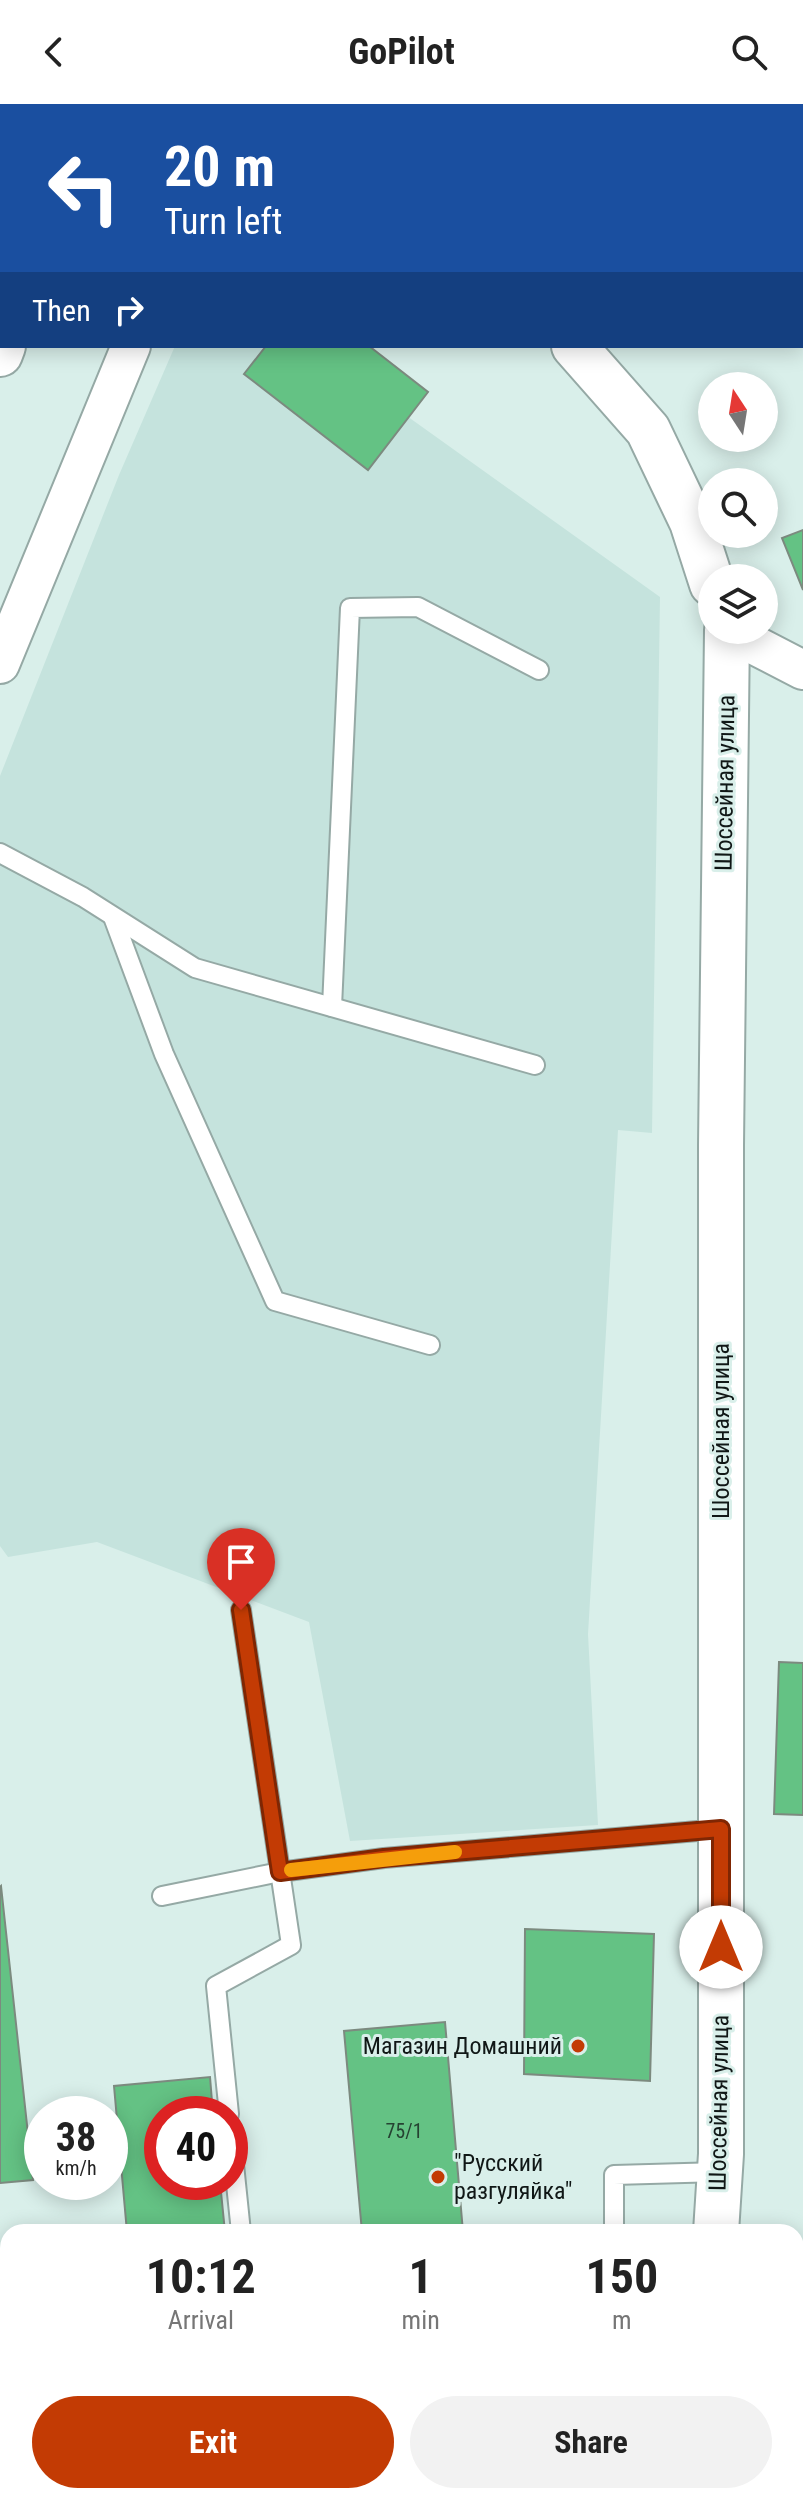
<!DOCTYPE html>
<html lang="en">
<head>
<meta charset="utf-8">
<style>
	:root { --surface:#fff; --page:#f2f2f2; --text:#222; --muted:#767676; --accent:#c33b04 }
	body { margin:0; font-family:"Roboto Condensed",sans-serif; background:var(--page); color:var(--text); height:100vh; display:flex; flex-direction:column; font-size:30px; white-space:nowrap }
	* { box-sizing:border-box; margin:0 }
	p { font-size:26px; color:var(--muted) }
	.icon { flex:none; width:44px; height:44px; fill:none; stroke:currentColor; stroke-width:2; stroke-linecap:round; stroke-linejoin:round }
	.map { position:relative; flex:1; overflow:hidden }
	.sheet { position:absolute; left:0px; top:2120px; width:804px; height:280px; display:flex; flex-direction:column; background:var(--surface); border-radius:24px 24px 0 0; box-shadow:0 4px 20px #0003 }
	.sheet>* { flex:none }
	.guide { position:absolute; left:0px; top:0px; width:804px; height:244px; box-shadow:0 4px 20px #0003; background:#1a4fa0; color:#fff; overflow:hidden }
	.needle { width:52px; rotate:348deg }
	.fabs { position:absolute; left:698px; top:268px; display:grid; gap:16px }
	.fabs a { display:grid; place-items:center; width:80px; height:80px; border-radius:50%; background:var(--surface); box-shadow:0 4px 20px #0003; font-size:40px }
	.speed { position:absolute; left:24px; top:1992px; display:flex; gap:16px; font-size:40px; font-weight:700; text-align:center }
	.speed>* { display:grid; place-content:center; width:104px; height:104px; border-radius:50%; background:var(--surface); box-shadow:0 4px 20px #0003; line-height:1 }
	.speed small { font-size:20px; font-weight:400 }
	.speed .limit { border:12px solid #d22; background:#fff; color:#111 }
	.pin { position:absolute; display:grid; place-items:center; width:68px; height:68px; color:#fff; margin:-82px -34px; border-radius:50% 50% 50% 0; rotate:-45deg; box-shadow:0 0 8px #0007 }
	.pin .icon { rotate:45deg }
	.me { position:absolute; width:88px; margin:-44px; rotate:0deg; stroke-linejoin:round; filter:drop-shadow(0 0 6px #0008) }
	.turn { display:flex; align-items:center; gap:28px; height:168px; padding:0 32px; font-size:36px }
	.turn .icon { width:104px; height:104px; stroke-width:2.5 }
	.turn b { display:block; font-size:56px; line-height:68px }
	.then { display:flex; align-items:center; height:76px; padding:0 32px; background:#0003; gap:16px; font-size:30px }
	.eta { display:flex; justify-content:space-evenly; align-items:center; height:136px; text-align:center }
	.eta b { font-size:48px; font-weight:700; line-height:56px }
	.button { display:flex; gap:16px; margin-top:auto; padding:16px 32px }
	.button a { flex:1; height:92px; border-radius:48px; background:var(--accent); color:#fff; font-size:32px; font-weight:700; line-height:92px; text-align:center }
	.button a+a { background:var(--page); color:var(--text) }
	header { display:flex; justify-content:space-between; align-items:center; height:104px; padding:0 32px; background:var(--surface); font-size:36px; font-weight:700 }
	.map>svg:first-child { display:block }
	.built { fill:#c5e3dd }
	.building { fill:#64c284; stroke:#7c8a7f; stroke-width:2 }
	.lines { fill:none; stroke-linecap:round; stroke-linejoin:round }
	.lane-casing { stroke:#95a9a5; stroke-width:22 }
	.street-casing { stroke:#95a9a5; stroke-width:42 }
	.secondary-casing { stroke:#95a9a5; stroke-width:48 }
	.primary-casing { stroke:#95a9a5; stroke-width:48 }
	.lane { stroke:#fff; stroke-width:18 }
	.street { stroke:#fff; stroke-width:38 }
	.secondary { stroke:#fff; stroke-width:44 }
	.primary { stroke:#fff; stroke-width:44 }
	.route-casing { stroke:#7f2603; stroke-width:20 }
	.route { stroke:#c33b04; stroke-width:14 }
	.slow { stroke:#f59e0b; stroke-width:14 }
	.poi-dot { fill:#c33b04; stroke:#d9efea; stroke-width:3 }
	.labels { text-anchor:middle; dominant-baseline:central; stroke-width:6; stroke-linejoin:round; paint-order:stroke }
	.number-label { font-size:20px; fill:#254232 }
	.street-label { font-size:24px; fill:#101716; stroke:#d9efea }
	.poi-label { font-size:24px; fill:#101716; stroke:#d9efea; text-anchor:end }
</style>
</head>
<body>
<header><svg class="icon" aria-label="back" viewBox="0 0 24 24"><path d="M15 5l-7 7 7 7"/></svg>GoPilot<svg class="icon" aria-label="search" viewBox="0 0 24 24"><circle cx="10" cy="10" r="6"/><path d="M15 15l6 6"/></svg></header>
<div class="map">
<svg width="803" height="2400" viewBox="0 0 803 2400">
	<rect width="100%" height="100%" fill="#d9efea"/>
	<path class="built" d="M175,242H309L660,493L652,1029L618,1026L588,1530L598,1721L350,1737L309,1518L97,1438L8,1453L0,1442V672L119,371Z"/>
	<g class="building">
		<path d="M266,242H369L428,288L368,366L244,270Z"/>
		<path d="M803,426V486L782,434Z"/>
		<path d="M779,1558L803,1559V1711L774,1710Z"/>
		<path d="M1,1782L33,2076L0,2079V1783Z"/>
		<path d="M525,1825L654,1830L650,1977L524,1970Z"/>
		<path d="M445,1918L463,2128H362L344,1927Z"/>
		<path d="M210,1973L213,2010H162V2078H220L225,2128H127L114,1982Z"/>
		<path d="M0,2150H8V2261L0,2262Z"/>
	</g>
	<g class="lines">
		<g class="lane-casing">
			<g id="lane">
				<path d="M0,749L83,793L195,864L535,961"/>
				<path d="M113,813L164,950L275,1197L430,1241"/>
				<path d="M332,903L350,504L418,503L539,566"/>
				<path d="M162,1792L280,1768L384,1754L721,1725"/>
				<path d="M229,2010L216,1882L291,1841L241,1506"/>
				<path d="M230,2022L241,2128"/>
				<path d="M614,2128V2071L720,2068"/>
				<path d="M0,2389H8"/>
				<path d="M199,2392L200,2400"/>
			</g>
		</g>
		<g class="street-casing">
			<g id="street">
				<path d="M775,2L777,0"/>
				<path d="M0,30L2,23"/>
				<path d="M727,527L803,566"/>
				<path d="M0,560L131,242"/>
			</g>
		</g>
		<g class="secondary-casing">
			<g id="secondary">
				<path d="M257,0L260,2"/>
				<path d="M574,242L648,326L692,418L712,480"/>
				<path d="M716,2128L721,2050V1041L727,526"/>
				<path d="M695,2400L696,2392"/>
			</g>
		</g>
		<g class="primary-casing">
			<g id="primary">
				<path d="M110,2V0"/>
				<path d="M0,250L3,242"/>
			</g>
		</g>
		<use href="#lane" class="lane"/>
		<use href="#street" class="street"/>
		<use href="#secondary" class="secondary"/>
		<use href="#primary" class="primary"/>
	</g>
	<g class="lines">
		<g class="route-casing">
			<path id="route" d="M241,1506L280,1768L384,1754L721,1725V1843"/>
		</g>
		<use href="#route" class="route"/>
		<path class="slow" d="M291,1766L455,1748"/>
	</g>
	<g class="poi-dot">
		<circle cx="578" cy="1942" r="8"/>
		<circle cx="438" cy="2073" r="8"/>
	</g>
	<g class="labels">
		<g class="number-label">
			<text x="404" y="2027">75/1</text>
		</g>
		<g class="street-label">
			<text transform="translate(725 679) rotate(-89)">Шоссейная улица</text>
			<text transform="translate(721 1327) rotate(-90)">Шоссейная улица</text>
			<text transform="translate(719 1999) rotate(-89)">Шоссейная улица</text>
		</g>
		<g class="poi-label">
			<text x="562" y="1942">Магазин Домашний</text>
			<text x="454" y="2059" text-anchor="start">"Русский<tspan x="454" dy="28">разгуляйка"</tspan></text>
		</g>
	</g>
</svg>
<div class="fabs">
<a><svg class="needle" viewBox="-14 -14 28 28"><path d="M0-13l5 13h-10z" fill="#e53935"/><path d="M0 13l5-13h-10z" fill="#767676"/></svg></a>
<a><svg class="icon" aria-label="search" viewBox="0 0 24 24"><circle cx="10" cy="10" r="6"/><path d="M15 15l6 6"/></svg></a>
<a><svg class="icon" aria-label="layers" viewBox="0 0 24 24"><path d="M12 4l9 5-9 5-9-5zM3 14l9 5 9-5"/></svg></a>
</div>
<div class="speed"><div>38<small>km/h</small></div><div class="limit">40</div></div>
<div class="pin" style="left:241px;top:1506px;background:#d93025"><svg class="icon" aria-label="arrive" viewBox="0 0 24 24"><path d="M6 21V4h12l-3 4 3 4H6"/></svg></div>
<svg class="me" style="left:721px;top:1843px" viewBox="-20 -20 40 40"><circle r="19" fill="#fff"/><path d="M0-13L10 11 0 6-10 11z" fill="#c33b04"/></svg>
<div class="guide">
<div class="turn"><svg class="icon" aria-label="left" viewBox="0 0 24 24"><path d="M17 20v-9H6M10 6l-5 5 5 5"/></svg><div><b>20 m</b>Turn left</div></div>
<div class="then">Then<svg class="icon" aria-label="right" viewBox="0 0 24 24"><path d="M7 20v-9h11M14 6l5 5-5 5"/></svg></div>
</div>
<section class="sheet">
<div class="eta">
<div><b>10:12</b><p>Arrival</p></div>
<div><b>1</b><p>min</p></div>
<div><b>150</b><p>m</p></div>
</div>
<div class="button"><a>Exit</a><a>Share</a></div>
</section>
</div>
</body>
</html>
